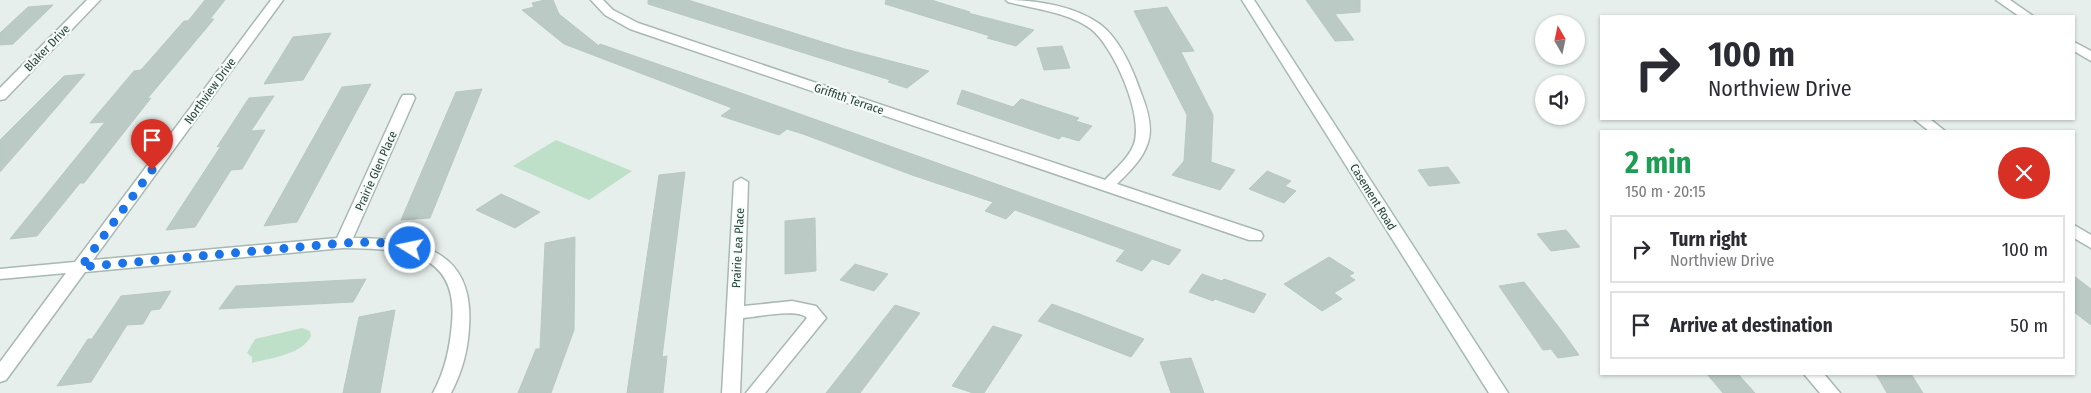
<!DOCTYPE html>
<html lang="en">
<head>
<meta charset="utf-8">
<style>
	:root { --surface:#fff; --page:#f7f7f7; --text:#2b2b33; --muted:#7c7c81; --line:#e1e1e2 }
	body { margin:0; font-family:"Fira Sans Condensed",sans-serif; background:var(--page); color:var(--text); height:100vh; display:flex; flex-direction:column; font-size:19px; white-space:nowrap }
	* { box-sizing:border-box; margin:0 }
	p { font-size:16px; color:var(--muted) }
	.icon { flex:none; width:28px; height:28px; fill:none; stroke:currentColor; stroke-width:2; stroke-linecap:round; stroke-linejoin:round }
	.map { position:relative; flex:1; overflow:hidden }
	.drawer { position:absolute; left:1600px; top:130px; width:475px; height:245px; display:flex; flex-direction:column; background:var(--surface); border-radius:0px; box-shadow:0 1px 4px #0004 }
	.drawer>* { flex:none }
	.hud { position:absolute; left:1600px; top:15px; width:475px; height:105px; border-radius:0px; box-shadow:0 1px 4px #0004; background:#fff; color:var(--text); overflow:hidden }
	.needle { width:32px; rotate:351deg }
	.controls { position:absolute; left:1535px; top:15px; display:grid; gap:10px }
	.controls a { display:grid; place-items:center; width:50px; height:50px; border-radius:50%; background:var(--surface); box-shadow:0 1px 4px #0004; font-size:25px }
	.pin { position:absolute; display:grid; place-items:center; width:42px; height:42px; color:#fff; margin:-51px -21px; border-radius:50% 50% 50% 0; rotate:-45deg; box-shadow:0 0 5px #0007 }
	.pin .icon { rotate:45deg }
	.me { position:absolute; width:55px; margin:-28px; rotate:280deg; stroke-linejoin:round; filter:drop-shadow(0 0 4px #0008) }
	.turn { display:flex; align-items:center; gap:18px; height:105px; padding:0 25px; font-size:22px }
	.turn .icon { width:65px; height:65px; stroke-width:2.5 }
	.turn b { display:block; font-size:35px; line-height:42px }
	.round { display:grid; place-items:center; flex:none; width:52px; height:52px; border-radius:26px; background:var(--page) }
	.head { display:flex; align-items:center; justify-content:space-between; height:85px; padding:0 25px }
	h1 { font-size:30px; font-weight:700; line-height:38px; color:#1e9e55 }
	ul { padding:0; list-style:none }
	li { display:flex; align-items:center; gap:15px; height:68px; margin:0 10px 8px; padding:0 15px; border:2px solid var(--line); border-radius:0px }
	li div { flex:1 }
	li b { display:block; font-size:19px }
	li em { font-style:normal }
	.map>svg:first-child { display:block }
	.green { fill:#bfe0c8 }
	.building { fill:#bbcac4; stroke:#b8c9c2 }
	.lines { fill:none; stroke-linecap:round; stroke-linejoin:round }
	.street-casing { stroke:#a8b8b2; stroke-width:3 }
	.secondary-casing { stroke:#a4bbb3; stroke-width:3 }
	.street { fill:#fff; fill-rule:evenodd }
	.secondary { fill:#fff; fill-rule:evenodd }
	.route { stroke:#1a73e8; stroke-width:9; stroke-dasharray:0 16.2 }
	.labels { text-anchor:middle; dominant-baseline:central; stroke-width:4.5; stroke-linejoin:round; paint-order:stroke }
	.street-label { font-size:12px; fill:#24423a; stroke:#f7fbf9 }
</style>
</head>
<body>
<div class="map">
<svg width="2091" height="393" viewBox="0 0 2091 393">
	<rect width="100%" height="100%" fill="#e6efeb"/>
	<g class="green">
		<path d="M556,140L632,171L589,200L513,166Z"/>
		<path d="M302,328L310,331L311,336C302,355 270,358 252,363V357L247,353L255,339Z"/>
	</g>
	<g class="building">
		<path d="M205,0H225L210,19H214L147,99L151,98L84,183H80L37,236L10,239L105,122L90,123L134,71L141,70L184,21H188Z"/>
		<path d="M545,0H553L559,14L599,46L600,44L741,93L1181,250L1169,265L1152,259L1142,271L1116,261L1125,250L1015,210L1006,219L985,211L993,202L912,175L803,134L787,129L779,135L721,116L732,108L564,44L522,10L534,7L532,3Z"/>
		<path d="M648,0H688L845,49L929,71L907,88L888,82L890,80L648,4Z"/>
		<path d="M886,0H931L970,12L968,13L1034,30L1016,46L987,38L990,36L885,4Z"/>
		<path d="M1306,0H1360V12L1335,14L1354,40L1335,41Z"/>
		<path d="M53,5L13,44L0,45V33L28,7Z"/>
		<path d="M1167,7L1194,51L1181,52L1213,115L1211,162L1235,170L1220,190L1172,175L1184,161L1187,115L1134,11Z"/>
		<path d="M331,33L303,80L264,84L293,37Z"/>
		<path d="M1062,46L1070,68L1044,70L1037,48Z"/>
		<path d="M85,74L49,116L0,172V140L64,76Z"/>
		<path d="M371,84L297,222L264,226L342,87Z"/>
		<path d="M482,89L430,218L401,220L456,92Z"/>
		<path d="M962,90L1013,107L1021,99L1079,118L1076,121L1092,126L1079,141L1062,136L1059,139L957,104Z"/>
		<path d="M274,96L251,131L265,130L242,169L231,170L195,227L166,230L221,146L217,147L249,98Z"/>
		<path d="M1448,167L1460,183L1429,186L1418,170Z"/>
		<path d="M1267,171L1291,181L1285,186L1296,191L1284,203L1249,189Z"/>
		<path d="M685,172L662,357L667,356L663,393H627L659,175Z"/>
		<path d="M501,194L540,212L515,228L476,210Z"/>
		<path d="M815,218L816,271L785,274V221Z"/>
		<path d="M1566,230L1580,247L1551,251L1537,234Z"/>
		<path d="M575,237L574,330L551,393H518L536,349H540L545,243Z"/>
		<path d="M1329,257L1354,273L1349,276L1355,280L1334,293L1342,299L1322,311L1284,284Z"/>
		<path d="M855,264L888,274L874,291L840,280Z"/>
		<path d="M1202,274L1222,281L1224,279L1266,294L1254,313L1215,299L1213,301L1189,292Z"/>
		<path d="M2074,276L2091,289V325L2074,312Z"/>
		<path d="M366,279L353,302L219,309L236,286Z"/>
		<path d="M1524,282L1561,330L1579,355L1558,358L1551,349L1543,350L1499,286Z"/>
		<path d="M171,291L160,309L151,310L143,324L127,325L91,382L57,386L88,339H92L121,296Z"/>
		<path d="M1052,304L1082,315L1144,339L1131,357L1038,321Z"/>
		<path d="M895,305L920,313L860,393H826Z"/>
		<path d="M395,310L380,393H343L359,317Z"/>
		<path d="M993,326L1022,335L984,393H973L952,386Z"/>
		<path d="M1191,358L1204,393H1171L1160,362Z"/>
		<path d="M1707,374H1738L1755,393H1723Z"/>
		<path d="M1876,374H1911L1923,393H1887Z"/>
	</g>
	<g class="lines">
		<g class="street-casing">
			<g id="street">
				<path d="M87,0H100L5,99L0,100V88Z"/>
				<path d="M271,0H283L93,260L337,238L401,98L403,95H413L415,98L353,238C417,238 475,249 469,327C468,350 462,372 451,393H433C445,371 450,348 452,323C459,249 399,249 343,248L85,272L6,380L0,382V362L66,273L0,279V269L75,262Z"/>
				<path d="M591,0H603L613,10L638,23L1105,180C1114,170 1129,158 1134,144C1144,116 1114,47 1091,29C1068,12 1035,9 1008,2L1006,0C1036,0 1076,6 1101,25C1121,41 1133,70 1141,93C1147,108 1154,129 1147,145C1142,160 1128,173 1117,184L1261,232L1263,236L1261,240H1249L630,29L605,15Z"/>
				<path d="M1996,0H2010L2033,16H2019Z"/>
				<path d="M2074,42L2091,51V61L2074,51Z"/>
				<path d="M1914,119H1930L1945,131H1929Z"/>
				<path d="M741,178L748,182L744,306L792,301L816,306L826,318L765,393H746L807,318C798,308 757,317 743,318L740,393H722L734,182Z"/>
				<path d="M2074,225L2091,235V248L2074,238Z"/>
				<path d="M1804,374H1824L1840,393H1820Z"/>
			</g>
		</g>
		<g class="secondary-casing">
			<path id="secondary" d="M1242,0H1254L1508,393H1489Z"/>
		</g>
		<use href="#street" class="street"/>
		<use href="#secondary" class="secondary"/>
	</g>
	<g class="lines">
		<path class="route" d="M152,170L81,267L343,243L376,242L410,248"/>
	</g>
	<g class="labels">
		<g class="street-label">
			<text transform="translate(47 48) rotate(-46)">Blaker Drive</text>
			<text transform="translate(210 91) rotate(-54)">Northview Drive</text>
			<text transform="translate(849 99) rotate(19)">Griffith Terrace</text>
			<text transform="translate(376 171) rotate(-66)">Prairie Glen Place</text>
			<text transform="translate(1373 197) rotate(58)">Casement Road</text>
			<text transform="translate(738 248) rotate(-87)">Prairie Lea Place</text>
		</g>
	</g>
</svg>
<div class="controls">
<a><svg class="needle" viewBox="-14 -14 28 28"><path d="M0-13l5 13h-10z" fill="#e53935"/><path d="M0 13l5-13h-10z" fill="#7c7c81"/></svg></a>
<a><svg class="icon" aria-label="sound" viewBox="0 0 24 24"><path d="M4 9h4l5-4v14l-5-4H4zM17 9q2 3 0 6"/></svg></a>
</div>
<div class="pin" style="left:152px;top:170px;background:#d93025"><svg class="icon" aria-label="arrive" viewBox="0 0 24 24"><path d="M6 21V4h12l-3 4 3 4H6"/></svg></div>
<svg class="me" style="left:410px;top:248px" viewBox="-20 -20 40 40"><circle r="17" fill="#1a73e8" stroke="#fff" stroke-width="3"/><path d="M0-11L8 9 0 5-8 9z" fill="#fff"/></svg>
<div class="hud">
<div class="turn"><svg class="icon" aria-label="right" viewBox="0 0 24 24"><path d="M7 20v-9h11M14 6l5 5-5 5"/></svg><div><b>100 m</b>Northview Drive</div></div>
</div>
<section class="drawer">
<div class="head"><div><h1>2 min</h1><p>150 m · 20:15</p></div><a class="round" style="background:#d93025;color:#fff"><svg class="icon" aria-label="close" viewBox="0 0 24 24"><path d="M6 6l12 12M18 6L6 18"/></svg></a></div>
<ul>
<li><svg class="icon" aria-label="right" viewBox="0 0 24 24"><path d="M7 20v-9h11M14 6l5 5-5 5"/></svg><div><b>Turn right</b><p>Northview Drive</p></div><em>100 m</em></li>
<li><svg class="icon" aria-label="arrive" viewBox="0 0 24 24"><path d="M6 21V4h12l-3 4 3 4H6"/></svg><div><b>Arrive at destination</b></div><em>50 m</em></li>
</ul>
</section>
</div>
</body>
</html>
